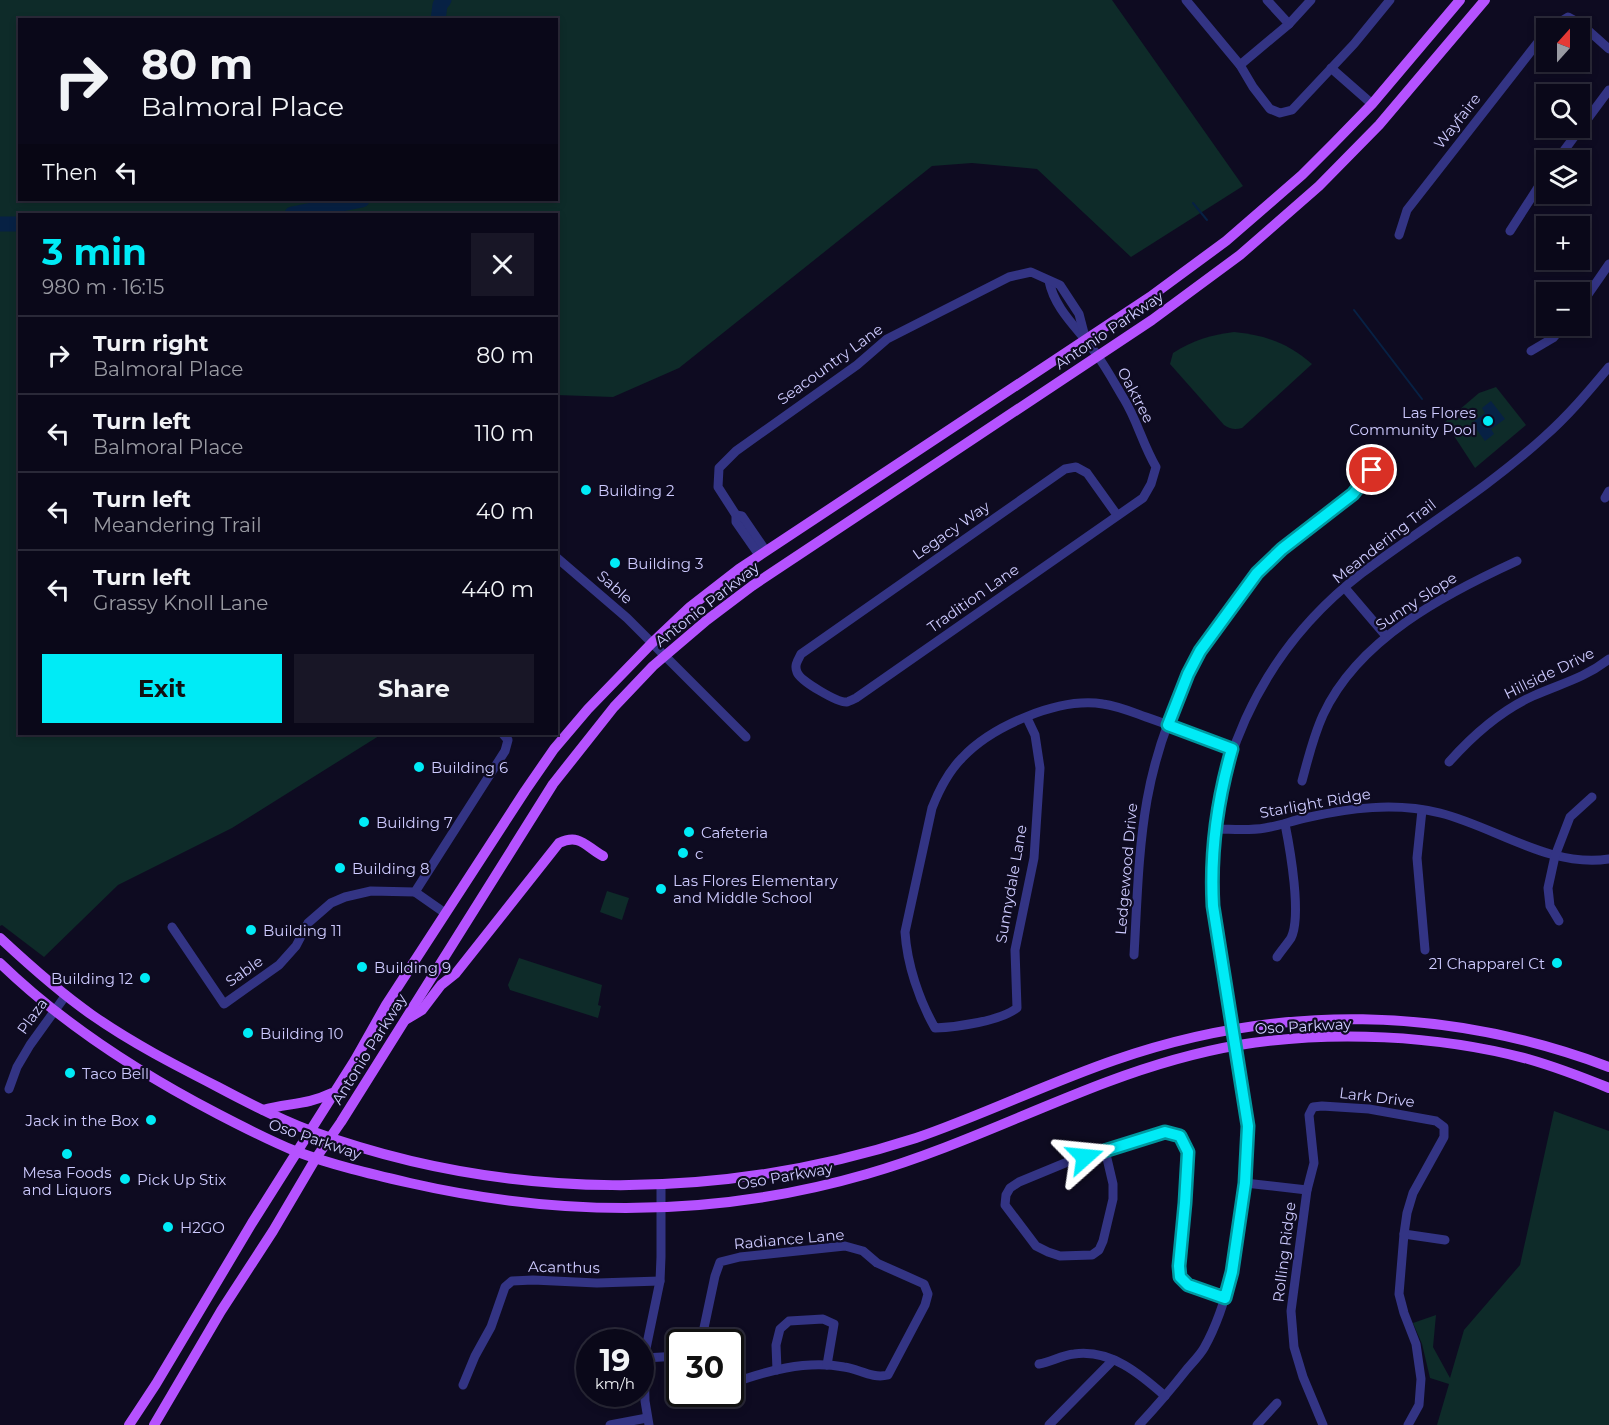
<!DOCTYPE html>
<html lang="en">
<head>
<meta charset="utf-8">
<style>
	:root { --surface:#0a0819; --page:#181626; --text:#f1f3f6; --muted:#999aa2; --line:#2a2938; --accent:#00ebf6 }
	body { margin:0; font-family:Montserrat,sans-serif; background:var(--page); color:var(--text); height:100vh; display:flex; flex-direction:column; font-size:22px; white-space:nowrap }
	* { box-sizing:border-box; margin:0 }
	p { font-size:20px; color:var(--muted) }
	.icon { flex:none; width:33px; height:33px; fill:none; stroke:currentColor; stroke-width:2; stroke-linecap:round; stroke-linejoin:round }
	.map { position:relative; flex:1; overflow:hidden }
	.side { position:absolute; left:18px; top:213px; width:540px; height:522px; display:flex; flex-direction:column; background:var(--surface); border-radius:0px; box-shadow:0 3px 9px #0003,0 0 0 2px var(--line) }
	.side>* { flex:none }
	.hud { position:absolute; left:18px; top:18px; width:540px; height:183px; border-radius:0px; box-shadow:0 3px 9px #0003,0 0 0 2px var(--line); background:#0a0819; color:var(--text); overflow:hidden }
	.needle { width:39px; rotate:21deg }
	.controls { position:absolute; left:1536px; top:18px; display:grid; gap:12px }
	.controls a { display:grid; place-items:center; width:54px; height:54px; border-radius:0px; background:var(--surface); box-shadow:0 3px 9px #0003,0 0 0 2px var(--line); font-size:30px }
	.speed { position:absolute; left:576px; top:1329px; display:flex; gap:12px; font-size:30px; font-weight:700; text-align:center }
	.speed>* { display:grid; place-content:center; width:78px; height:78px; border-radius:50%; background:var(--surface); box-shadow:0 3px 9px #0003,0 0 0 2px var(--line); line-height:1 }
	.speed small { font-size:15px; font-weight:400 }
	.speed .limit { border:3px solid #111; border-radius:9px; background:#fff; color:#111 }
	.pin { position:absolute; display:grid; place-items:center; width:51px; height:51px; color:#fff; margin:-26px; border:3px solid #fff; border-radius:50%; box-shadow:0 2px 6px #0007 }
	.me { position:absolute; width:66px; margin:-33px; rotate:72deg; stroke-linejoin:round; filter:drop-shadow(0 0 4px #0008) }
	.turn { display:flex; align-items:center; gap:21px; height:126px; padding:0 24px; font-size:27px }
	.turn .icon { width:78px; height:78px; stroke-width:2.5 }
	.turn b { display:block; font-size:42px; line-height:51px }
	.then { display:flex; align-items:center; height:57px; padding:0 24px; background:#0003; gap:12px; font-size:22px }
	.round { display:grid; place-items:center; flex:none; width:63px; height:63px; border-radius:0px; background:var(--page) }
	.head { display:flex; align-items:center; justify-content:space-between; height:102px; padding:0 24px }
	h1 { font-size:36px; font-weight:700; line-height:45px; color:var(--accent) }
	.cta { display:flex; gap:12px; margin-top:auto; padding:12px 24px }
	.cta a { flex:1; height:69px; border-radius:0px; background:var(--accent); color:#111; font-size:24px; font-weight:700; line-height:69px; text-align:center }
	.cta a+a { background:var(--page); color:var(--text) }
	ul { padding:0; list-style:none }
	li { display:flex; align-items:center; gap:18px; height:78px; padding:0 24px; border-top:2px solid var(--line) }
	li div { flex:1 }
	li b { display:block; font-size:22px }
	li em { font-style:normal }
	.map>svg:first-child { display:block }
	.green { fill:#0e2b29; fill-rule:evenodd }
	.water { fill:#072144 }
	.lines { fill:none; stroke-linecap:round; stroke-linejoin:round }
	.stream { stroke:#072144; stroke-width:2 }
	.river { stroke:#072144; stroke-width:15 }
	.minor { stroke:#333484; stroke-width:9 }
	.major { stroke:#b552ff; stroke-width:10 }
	.route-casing { stroke:#0099a0; stroke-width:15 }
	.route { stroke:#00ebf6; stroke-width:10 }
	.poi-dot { fill:#00ebf6; stroke:#0e0b21; stroke-width:2 }
	.labels { text-anchor:middle; dominant-baseline:central; stroke-width:4.5; stroke-linejoin:round; paint-order:stroke }
	.street-label { font-size:15px; fill:#cecbff; stroke:#0e0b21 }
	.poi-label { font-size:15px; fill:#cecbff; stroke:#0e0b21; text-anchor:start }
</style>
</head>
<body>
<div class="map">
<svg width="1609" height="1425" viewBox="0 0 1609 1425">
	<rect width="100%" height="100%" fill="#0e0b21"/>
	<g class="green">
		<path d="M0,0H1112L1243,186L1131,257L1037,169L972,163L932,166L679,368L613,397L557,395L556,214H20V734H382L232,828L118,885L44,957L2,925L0,926ZM20,20H556V200H20Z"/>
		<path d="M1234,332C1265,335 1288,343 1312,364L1242,428C1235,430 1230,429 1224,425L1170,364L1173,353C1193,340 1211,335 1234,332Z"/>
		<path d="M1496,387L1526,425L1475,468L1445,422L1479,393Z"/>
		<path d="M607,891L629,898L622,920L600,912Z"/>
		<path d="M519,958L602,985L598,1005L601,1006L598,1018L510,990L508,985Z"/>
		<path d="M1554,1111L1609,1131V1425H1437L1449,1384L1430,1378L1422,1344L1413,1323L1436,1315L1433,1347L1450,1378L1464,1330L1520,1265Z"/>
	</g>
	<path class="water" d="M1491,401L1505,419L1491,429L1494,434L1485,441L1472,423L1485,413L1482,408Z"/>
	<g class="lines">
		<g class="stream">
			<path d="M1193,203L1207,220"/>
			<path d="M1354,310L1422,399"/>
		</g>
		<g class="river">
			<path d="M438,20L440,5L444,0"/>
			<path d="M292,214L362,200"/>
			<path d="M0,224H20"/>
		</g>
		<g class="minor">
			<path d="M1186,0L1240,65L1253,87L1270,109L1280,113L1292,110L1354,44L1390,0"/>
			<path d="M1267,0L1289,24"/>
			<path d="M1550,28L1568,17L1581,24L1609,49"/>
			<path d="M1240,65L1289,24L1311,0"/>
			<path d="M1331,68L1372,104"/>
			<path d="M1557,160L1609,90"/>
			<path d="M1510,231L1546,175"/>
			<path d="M1399,235L1407,210L1546,32"/>
			<path d="M1049,281C1055,311 1081,331 1097,355C1107,369 1115,384 1124,399C1137,420 1143,445 1156,467L1151,484L1143,498L856,698C854,699 848,702 847,702C838,703 800,681 797,672C794,665 798,660 801,654L1065,469L1076,467L1087,473L1117,515"/>
			<path d="M1580,306L1609,264"/>
			<path d="M1531,351L1553,338L1563,326"/>
			<path d="M1605,498L1609,491"/>
			<path d="M736,515L742,516L766,551"/>
			<path d="M759,555L736,522V515L718,487L719,468L736,451L857,365L887,339L1009,277L1031,272L1060,285L1079,314L1085,337"/>
			<path d="M556,557L627,618L746,737"/>
			<path d="M1345,588L1386,636"/>
			<path d="M1027,718L1035,735L1040,768L1034,858L1015,950L1017,1008C1000,1021 958,1027 935,1028C919,1000 907,964 905,932L932,808C939,790 948,772 962,758C992,726 1059,697 1103,704C1118,706 1132,712 1146,717C1175,727 1203,738 1232,749"/>
			<path d="M1449,762C1474,734 1500,711 1533,696C1562,683 1583,679 1609,659"/>
			<path d="M1302,781C1308,759 1313,737 1323,715C1358,639 1445,594 1517,561"/>
			<path d="M1422,810L1417,858L1425,950"/>
			<path d="M1215,829C1231,829 1249,831 1265,828C1279,826 1291,821 1305,818C1349,808 1395,802 1440,813C1496,827 1549,868 1609,859"/>
			<path d="M415,892L445,913"/>
			<path d="M1559,921L1550,906L1548,888L1555,856L1570,817L1592,797"/>
			<path d="M172,927L224,1004L279,965L296,946L308,923L331,903L345,897L371,891L415,892L505,751L508,740L503,734"/>
			<path d="M1134,955C1137,904 1138,851 1147,800C1162,716 1202,638 1257,573C1284,541 1321,522 1352,494C1359,487 1365,478 1372,470"/>
			<path d="M1277,957C1281,951 1287,944 1291,938C1302,916 1290,849 1285,824"/>
			<path d="M9,1089L17,1067L30,1045L66,995"/>
			<path d="M1105,1150L1113,1184V1199L1103,1241L1099,1250L1092,1255L1060,1256L1048,1252L1036,1246L1005,1205L1006,1195L1010,1188L1019,1182L1065,1163L1149,1136L1165,1132L1180,1136L1188,1152L1185,1203L1179,1266L1180,1277L1188,1285L1225,1298"/>
			<path d="M1245,1183L1307,1190"/>
			<path d="M1404,1234L1445,1240"/>
			<path d="M701,1342L715,1276L720,1262L740,1257L845,1246L863,1251L877,1263L924,1284L928,1294L925,1305L888,1375C872,1379 859,1369 844,1367C805,1360 766,1371 730,1384"/>
			<path d="M644,1358L680,1356"/>
			<path d="M1039,1364C1051,1362 1062,1355 1074,1354C1111,1349 1140,1374 1165,1396"/>
			<path d="M777,1370L776,1345L780,1329L789,1321L823,1319L834,1324L827,1365"/>
			<path d="M463,1385L475,1356L491,1327L505,1287L512,1281L533,1280L597,1283L660,1281"/>
			<path d="M610,1425L647,1418"/>
			<path d="M649,1425L645,1401L644,1358L660,1281L661,1257V1186"/>
			<path d="M1049,1425L1113,1360"/>
			<path d="M1139,1425C1156,1407 1172,1388 1187,1369C1193,1362 1200,1355 1204,1348C1237,1290 1253,1172 1246,1106C1239,1064 1232,1022 1225,980C1220,955 1214,929 1212,904C1205,773 1258,653 1362,573C1422,528 1488,488 1544,437C1568,416 1589,391 1609,367"/>
			<path d="M1257,1425L1277,1403"/>
			<path d="M1323,1425L1303,1377L1294,1347L1291,1311L1307,1190L1314,1163L1309,1115L1313,1107L1322,1106L1369,1109L1436,1121L1444,1127V1137L1413,1193L1407,1213L1404,1234L1399,1294L1404,1313L1416,1344L1421,1379L1419,1405L1408,1425"/>
		</g>
		<g class="major">
			<path d="M0,938C29,965 59,992 92,1015C132,1043 175,1065 218,1087C248,1103 279,1119 311,1131C506,1202 718,1202 916,1138C983,1115 1048,1083 1115,1060C1279,1003 1447,1006 1609,1067"/>
			<path d="M0,963C64,1025 139,1073 218,1114C243,1127 268,1140 295,1151C332,1165 371,1174 410,1183C564,1218 715,1218 867,1174C950,1150 1027,1112 1107,1082C1147,1067 1198,1052 1239,1045C1331,1030 1438,1035 1528,1059C1556,1067 1582,1077 1609,1088"/>
			<path d="M407,1019L422,1010L441,985L456,973L559,843C580,833 586,847 603,856"/>
			<path d="M263,1110C288,1103 307,1105 332,1093"/>
			<path d="M129,1425L156,1384L252,1223L355,1060L386,1005L525,791L554,749L588,709L652,643L690,607L739,569L1150,297L1226,241L1302,175L1333,144L1372,104L1460,0"/>
			<path d="M154,1425L221,1311L273,1231L316,1158L341,1122L553,784L614,707L653,666L707,620L752,586L1152,320L1240,255L1319,186L1379,125L1485,0"/>
		</g>
	</g>
	<g class="lines">
		<g class="route-casing">
			<path id="route" d="M1085,1157L1165,1132L1180,1136L1188,1152L1185,1203L1179,1266L1180,1277L1188,1285L1225,1298L1232,1272L1245,1183L1248,1126L1213,906C1210,852 1217,801 1232,749L1168,725L1188,674L1200,651L1257,573L1282,549L1353,494L1372,470"/>
		</g>
		<use href="#route" class="route"/>
	</g>
	<g class="poi-dot">
		<circle cx="1488" cy="421" r="6"/>
		<circle cx="586" cy="490" r="6"/>
		<circle cx="615" cy="563" r="6"/>
		<circle cx="419" cy="767" r="6"/>
		<circle cx="364" cy="822" r="6"/>
		<circle cx="689" cy="832" r="6"/>
		<circle cx="683" cy="853" r="6"/>
		<circle cx="340" cy="868" r="6"/>
		<circle cx="661" cy="889" r="6"/>
		<circle cx="251" cy="930" r="6"/>
		<circle cx="1557" cy="963" r="6"/>
		<circle cx="362" cy="967" r="6"/>
		<circle cx="145" cy="978" r="6"/>
		<circle cx="248" cy="1033" r="6"/>
		<circle cx="70" cy="1073" r="6"/>
		<circle cx="151" cy="1120" r="6"/>
		<circle cx="67" cy="1154" r="6"/>
		<circle cx="125" cy="1179" r="6"/>
		<circle cx="168" cy="1227" r="6"/>
	</g>
	<g class="labels">
		<g class="street-label">
			<text transform="translate(1457 121) rotate(-52)">Wayfaire</text>
			<text transform="translate(1109 330) rotate(-34)">Antonio Parkway</text>
			<text transform="translate(830 364) rotate(-36)">Seacountry Lane</text>
			<text transform="translate(1136 395) rotate(62)">Oaktree</text>
			<text transform="translate(951 530) rotate(-35)">Legacy Way</text>
			<text transform="translate(1384 541) rotate(-38)">Meandering Trail</text>
			<text transform="translate(615 587) rotate(42)">Sable</text>
			<text transform="translate(973 598) rotate(-35)">Tradition Lane</text>
			<text transform="translate(1416 601) rotate(-33)">Sunny Slope</text>
			<text transform="translate(707 604) rotate(-38)">Antonio Parkway</text>
			<text transform="translate(1549 673) rotate(-26)">Hillside Drive</text>
			<text transform="translate(1315 803) rotate(-10)">Starlight Ridge</text>
			<text transform="translate(1126 869) rotate(-85)">Ledgewood Drive</text>
			<text transform="translate(1011 884) rotate(-80)">Sunnydale Lane</text>
			<text transform="translate(244 971) rotate(-35)">Sable</text>
			<text transform="translate(32 1016) rotate(-54)">Plaza</text>
			<text transform="translate(1303 1026) rotate(-3)">Oso Parkway</text>
			<text transform="translate(369 1049) rotate(-58)">Antonio Parkway</text>
			<text transform="translate(1377 1097) rotate(7)">Lark Drive</text>
			<text transform="translate(315 1139) rotate(19)">Oso Parkway</text>
			<text transform="translate(785 1176) rotate(-10)">Oso Parkway</text>
			<text transform="translate(789 1239) rotate(-5)">Radiance Lane</text>
			<text transform="translate(1284 1252) rotate(-83)">Rolling Ridge</text>
			<text transform="translate(564 1267) rotate(1)">Acanthus</text>
		</g>
		<g class="poi-label">
			<text x="1476" y="412" text-anchor="end">Las Flores<tspan x="1476" dy="17">Community Pool</tspan></text>
			<text x="598" y="490">Building 2</text>
			<text x="627" y="563">Building 3</text>
			<text x="431" y="767">Building 6</text>
			<text x="376" y="822">Building 7</text>
			<text x="701" y="832">Cafeteria</text>
			<text x="695" y="853">c</text>
			<text x="352" y="868">Building 8</text>
			<text x="673" y="880">Las Flores Elementary<tspan x="673" dy="17">and Middle School</tspan></text>
			<text x="263" y="930">Building 11</text>
			<text x="1545" y="963" text-anchor="end">21 Chapparel Ct</text>
			<text x="374" y="967">Building 9</text>
			<text x="133" y="978" text-anchor="end">Building 12</text>
			<text x="260" y="1033">Building 10</text>
			<text x="82" y="1073">Taco Bell</text>
			<text x="139" y="1120" text-anchor="end">Jack in the Box</text>
			<text x="67" y="1172" text-anchor="middle">Mesa Foods<tspan x="67" dy="17">and Liquors</tspan></text>
			<text x="137" y="1179">Pick Up Stix</text>
			<text x="180" y="1227">H2GO</text>
		</g>
	</g>
</svg>
<div class="controls">
<a><svg class="needle" viewBox="-14 -14 28 28"><path d="M0-13l5 13h-10z" fill="#e53935"/><path d="M0 13l5-13h-10z" fill="#999aa2"/></svg></a>
<a><svg class="icon" aria-label="search" viewBox="0 0 24 24"><circle cx="10" cy="10" r="6"/><path d="M15 15l6 6"/></svg></a>
<a><svg class="icon" aria-label="layers" viewBox="0 0 24 24"><path d="M12 4l9 5-9 5-9-5zM3 14l9 5 9-5"/></svg></a>
<a>+</a>
<a>−</a>
</div>
<div class="speed"><div>19<small>km/h</small></div><div class="limit">30</div></div>
<div class="pin" style="left:1372px;top:470px;background:#d93025"><svg class="icon" aria-label="arrive" viewBox="0 0 24 24"><path d="M6 21V4h12l-3 4 3 4H6"/></svg></div>
<svg class="me" style="left:1085px;top:1157px" viewBox="-20 -20 40 40"><path d="M0-17L14 15 0 8-14 15z" fill="#00ebf6" stroke="#fff" stroke-width="4"/></svg>
<div class="hud">
<div class="turn"><svg class="icon" aria-label="right" viewBox="0 0 24 24"><path d="M7 20v-9h11M14 6l5 5-5 5"/></svg><div><b>80 m</b>Balmoral Place</div></div>
<div class="then">Then<svg class="icon" aria-label="left" viewBox="0 0 24 24"><path d="M17 20v-9H6M10 6l-5 5 5 5"/></svg></div>
</div>
<section class="side">
<div class="head"><div><h1>3 min</h1><p>980 m · 16:15</p></div><a class="round"><svg class="icon" aria-label="close" viewBox="0 0 24 24"><path d="M6 6l12 12M18 6L6 18"/></svg></a></div>
<ul>
<li><svg class="icon" aria-label="right" viewBox="0 0 24 24"><path d="M7 20v-9h11M14 6l5 5-5 5"/></svg><div><b>Turn right</b><p>Balmoral Place</p></div><em>80 m</em></li>
<li><svg class="icon" aria-label="left" viewBox="0 0 24 24"><path d="M17 20v-9H6M10 6l-5 5 5 5"/></svg><div><b>Turn left</b><p>Balmoral Place</p></div><em>110 m</em></li>
<li><svg class="icon" aria-label="left" viewBox="0 0 24 24"><path d="M17 20v-9H6M10 6l-5 5 5 5"/></svg><div><b>Turn left</b><p>Meandering Trail</p></div><em>40 m</em></li>
<li><svg class="icon" aria-label="left" viewBox="0 0 24 24"><path d="M17 20v-9H6M10 6l-5 5 5 5"/></svg><div><b>Turn left</b><p>Grassy Knoll Lane</p></div><em>440 m</em></li>
</ul>
<div class="cta"><a>Exit</a><a>Share</a></div>
</section>
</div>
</body>
</html>
